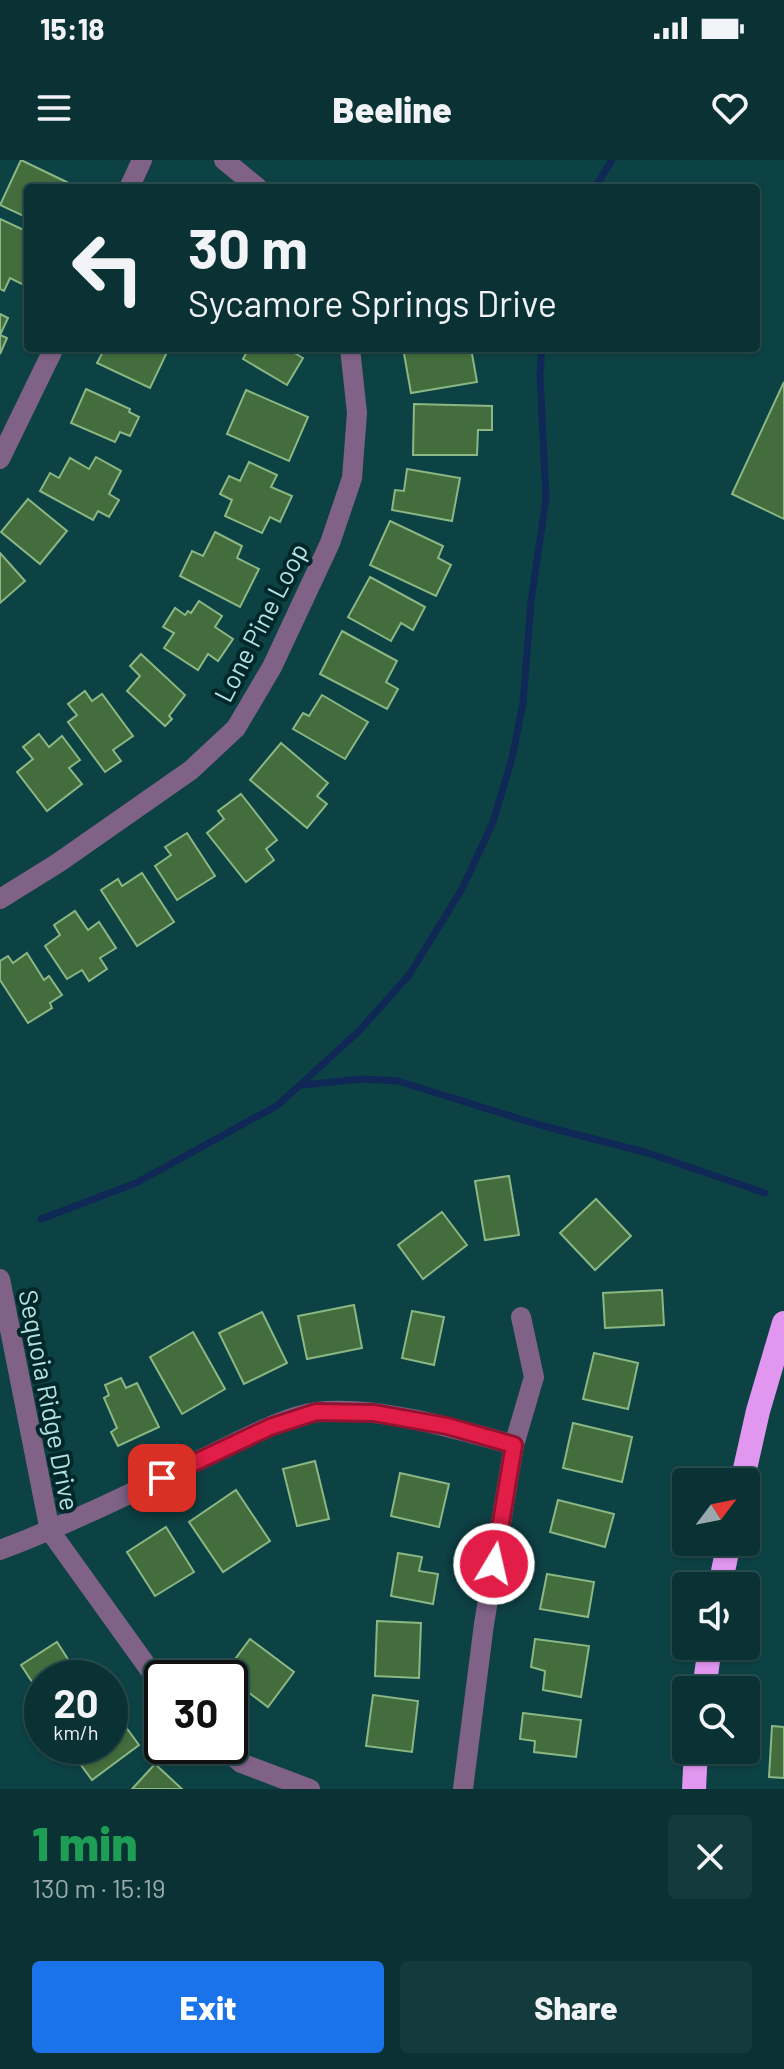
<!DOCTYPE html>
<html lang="en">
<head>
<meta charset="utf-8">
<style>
	:root { --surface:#0a3234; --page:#133a3c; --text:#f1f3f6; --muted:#99aaac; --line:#2a4d4f; --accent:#1a73e8 }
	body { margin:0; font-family:Barlow,sans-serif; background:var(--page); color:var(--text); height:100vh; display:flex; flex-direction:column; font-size:30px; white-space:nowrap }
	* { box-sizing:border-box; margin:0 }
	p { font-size:26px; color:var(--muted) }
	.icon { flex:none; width:44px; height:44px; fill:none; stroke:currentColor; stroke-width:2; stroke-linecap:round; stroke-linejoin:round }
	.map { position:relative; height:1629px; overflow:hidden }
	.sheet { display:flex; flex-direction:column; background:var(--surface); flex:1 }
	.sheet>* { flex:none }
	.guide { position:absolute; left:24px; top:24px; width:736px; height:168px; border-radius:8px; box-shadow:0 2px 6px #0004,0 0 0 2px var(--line); background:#0a3234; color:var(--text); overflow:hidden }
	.needle { width:52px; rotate:58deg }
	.controls { position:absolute; left:672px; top:1308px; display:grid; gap:16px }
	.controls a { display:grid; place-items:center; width:88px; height:88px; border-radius:8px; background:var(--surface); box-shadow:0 2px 6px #0004,0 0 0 2px var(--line); font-size:40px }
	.speed { position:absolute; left:24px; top:1500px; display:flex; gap:16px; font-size:40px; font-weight:700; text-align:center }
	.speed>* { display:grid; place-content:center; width:104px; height:104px; border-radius:50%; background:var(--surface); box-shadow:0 2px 6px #0004,0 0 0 2px var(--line); line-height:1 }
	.speed small { font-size:20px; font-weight:400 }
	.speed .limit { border:4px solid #111; border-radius:12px; background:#fff; color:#111 }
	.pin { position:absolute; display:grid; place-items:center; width:68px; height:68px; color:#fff; margin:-34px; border-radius:16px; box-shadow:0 4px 12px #0006 }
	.me { position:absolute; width:88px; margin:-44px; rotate:9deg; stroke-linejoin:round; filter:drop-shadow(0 0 6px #0008) }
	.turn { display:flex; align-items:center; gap:28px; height:168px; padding:0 32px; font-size:36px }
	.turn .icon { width:104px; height:104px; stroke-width:2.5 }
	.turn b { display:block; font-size:56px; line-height:68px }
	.round { display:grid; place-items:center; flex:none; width:84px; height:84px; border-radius:8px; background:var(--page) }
	.head { display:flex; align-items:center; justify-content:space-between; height:136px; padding:0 32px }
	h1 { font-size:48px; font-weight:800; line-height:60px; color:#1e9e55 }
	.cta { display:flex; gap:16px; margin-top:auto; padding:16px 32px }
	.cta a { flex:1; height:92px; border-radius:8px; background:var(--accent); color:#fff; font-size:32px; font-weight:800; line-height:92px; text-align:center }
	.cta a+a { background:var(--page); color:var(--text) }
	.status { display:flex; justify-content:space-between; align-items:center; height:56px; padding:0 40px; background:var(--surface); direction:ltr }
	.status svg { height:22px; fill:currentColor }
	header { display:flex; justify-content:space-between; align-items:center; height:104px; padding:0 32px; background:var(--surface); font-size:36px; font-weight:800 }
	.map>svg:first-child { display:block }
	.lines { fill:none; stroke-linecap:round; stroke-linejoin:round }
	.stream { stroke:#0f2855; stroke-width:7 }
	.building { fill:#436d3c; stroke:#8ab783; stroke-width:2 }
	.street { stroke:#816287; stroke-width:20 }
	.highway { stroke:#e196f0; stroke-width:24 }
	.route-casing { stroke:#92132f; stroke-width:20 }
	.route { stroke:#e11d48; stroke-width:14 }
	.labels { text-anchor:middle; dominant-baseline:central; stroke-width:8; stroke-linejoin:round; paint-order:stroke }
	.street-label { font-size:26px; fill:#b7e2e4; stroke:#00272a }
</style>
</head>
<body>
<div class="status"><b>15:18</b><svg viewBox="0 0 49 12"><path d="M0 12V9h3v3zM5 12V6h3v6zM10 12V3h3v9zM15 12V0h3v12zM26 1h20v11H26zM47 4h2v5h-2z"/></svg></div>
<header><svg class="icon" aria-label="menu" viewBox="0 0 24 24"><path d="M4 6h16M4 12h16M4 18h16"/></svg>Beeline<svg class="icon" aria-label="heart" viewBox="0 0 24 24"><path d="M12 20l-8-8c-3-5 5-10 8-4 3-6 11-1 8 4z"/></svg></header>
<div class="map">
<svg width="784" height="1629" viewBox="0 0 784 1629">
	<rect width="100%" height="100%" fill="#0d4245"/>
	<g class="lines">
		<g class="stream">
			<path d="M595,28L612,0"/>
			<path d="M303,925L362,919L398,921L536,964L648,993L765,1033"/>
			<path d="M41,1059L136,1023L278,945L359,871L409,815L462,729L493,662L512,598L523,543L531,442L546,338L540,214L542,188"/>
		</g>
	</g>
	<g class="building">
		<path d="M21,0L77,27V28H28V58L0,45Z"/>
		<path d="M0,59L28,72V127L10,118L4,131L0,129Z"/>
		<path d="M0,154L8,158L0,175L7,178L0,194Z"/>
		<path d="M105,188H169L150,228L97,203Z"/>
		<path d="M249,188H296L293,192L303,198L287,225L243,199Z"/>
		<path d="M403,188H471L477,222L411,233Z"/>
		<path d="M784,222V359L732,334Z"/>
		<path d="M86,229L130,249L129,252L139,257L130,276L120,272L115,282L71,263Z"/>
		<path d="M246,230L308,257L289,301L227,274Z"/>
		<path d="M414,244L492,246V270H478L477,295H413Z"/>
		<path d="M96,297L121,311L109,334L119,340L109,357L98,351L93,360L40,331L50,313L59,318L70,298L89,309Z"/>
		<path d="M249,302L277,315L271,327L292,336L280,362L270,357L262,373L225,356L232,340L220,334L229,316L240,321Z"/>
		<path d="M407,309L460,318L452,361L392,350L395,330L404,331Z"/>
		<path d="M28,339L67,371L40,404L1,372Z"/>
		<path d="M390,361L443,386L438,398L451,405L436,436L370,405Z"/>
		<path d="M215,372L242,386L237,398L259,409L240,447L180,416L192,391L203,396Z"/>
		<path d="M0,393L25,421L0,443Z"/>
		<path d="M370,417L425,447L413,470L401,463L391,481L348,457Z"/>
		<path d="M199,441L222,456L215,467L233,479L218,501L208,494L198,510L164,488L174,473L163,467L175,448L185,455L188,451L191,453Z"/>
		<path d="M342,471L397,501L386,522L398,529L387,549L320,514Z"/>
		<path d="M141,494L185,535L169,556L172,559L165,566L127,531L140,516L130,506Z"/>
		<path d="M85,531L92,541L102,534L133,576L113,590L121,601L105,612L68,562L77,555L68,544Z"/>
		<path d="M322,535L368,562L345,599L293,569L303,553L309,556Z"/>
		<path d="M39,574L49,587L62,576L80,600L69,608L82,624L47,651L17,612L33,599L23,587Z"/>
		<path d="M281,583L328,623L317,636L327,644L307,668L250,620Z"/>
		<path d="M241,634L277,680L266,689L274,700L246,722L207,673L224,659L218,651Z"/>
		<path d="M187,673L215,716L177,740L155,706L171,695L165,687Z"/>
		<path d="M142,713L174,762L137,786L101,730L118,719L122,726Z"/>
		<path d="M75,751L88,770L99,762L116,788L100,798L107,809L89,821L82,810L67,819L45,786L60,775L54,765Z"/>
		<path d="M27,793L44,820L49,816L62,835L50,843L52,848L28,863L0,820V801L8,796L13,803Z"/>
		<path d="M509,1016L519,1075L485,1080L475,1021Z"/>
		<path d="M596,1039L631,1076L595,1110L560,1073Z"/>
		<path d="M442,1052L467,1085L423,1119L398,1085Z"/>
		<path d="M662,1130L664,1165L605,1168L603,1133Z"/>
		<path d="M354,1145L362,1188L307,1199L298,1156Z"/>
		<path d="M412,1151L444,1157L434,1205L402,1198Z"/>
		<path d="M262,1152L287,1203L244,1224L219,1173Z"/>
		<path d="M193,1172L225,1229L182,1254L150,1197Z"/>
		<path d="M594,1193L638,1203L628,1249L583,1239Z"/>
		<path d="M121,1218L126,1228L137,1223L159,1267L118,1286L111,1272L117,1268L104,1238L109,1235L105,1225Z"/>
		<path d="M573,1263L632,1277L622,1322L563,1308Z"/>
		<path d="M315,1301L329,1359L297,1366L283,1309Z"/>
		<path d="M400,1313L449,1324L439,1367L391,1356Z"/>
		<path d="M236,1330L270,1381L223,1412L189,1362Z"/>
		<path d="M558,1340L614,1354L605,1387L550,1372Z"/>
		<path d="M166,1367L194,1412L155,1436L127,1392Z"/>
		<path d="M398,1393L422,1397L419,1411L438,1414L433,1444L391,1436Z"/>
		<path d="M547,1414L594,1422L588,1457L540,1449Z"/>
		<path d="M377,1461L421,1463L419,1518L375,1516Z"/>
		<path d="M250,1479L294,1512L268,1547L224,1514Z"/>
		<path d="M535,1479L589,1486L581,1537L543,1530L545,1511L531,1507Z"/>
		<path d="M57,1482L80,1518H42V1537L21,1505Z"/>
		<path d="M373,1535L418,1541L412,1592L366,1586Z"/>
		<path d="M112,1548L139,1585L92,1620L67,1586H110V1550Z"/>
		<path d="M523,1553L581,1560L576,1597L534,1592L535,1581L520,1579Z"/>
		<path d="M772,1566L784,1567V1618L769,1617Z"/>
		<path d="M155,1604L182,1629H132Z"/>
	</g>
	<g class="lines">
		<g class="street">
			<path d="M224,0L258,28"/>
			<path d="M129,28L142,0"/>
			<path d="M0,299L54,188"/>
			<path d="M0,739L58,703L191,610L236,568L272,507L330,383L352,318L357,253L350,188"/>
			<path d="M0,1119L50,1371L162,1527"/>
			<path d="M0,1390C72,1363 141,1328 210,1295C240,1281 285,1256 317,1252C376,1245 457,1269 514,1285"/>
			<path d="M221,1586L241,1603L310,1629"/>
			<path d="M463,1629L484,1464L514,1285L534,1217L521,1157"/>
		</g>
		<g class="highway">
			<path d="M742,1322L758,1251L784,1163"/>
			<path d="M720,1426L729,1382"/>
			<path d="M704,1530L710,1486"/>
			<path d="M694,1629L696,1590"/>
		</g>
	</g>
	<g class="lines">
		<g class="route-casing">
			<path id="route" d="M162,1318L270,1267L316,1252L374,1253L447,1266L514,1285L494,1404"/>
		</g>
		<use href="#route" class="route"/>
	</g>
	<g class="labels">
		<g class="street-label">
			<text transform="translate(260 462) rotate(-63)">Lone Pine Loop</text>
			<text transform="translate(50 1240) rotate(79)">Sequoia Ridge Drive</text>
		</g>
	</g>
</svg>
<div class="controls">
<a><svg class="needle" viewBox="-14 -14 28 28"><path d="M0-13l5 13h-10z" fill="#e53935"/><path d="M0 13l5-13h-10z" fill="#99aaac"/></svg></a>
<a><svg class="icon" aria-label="sound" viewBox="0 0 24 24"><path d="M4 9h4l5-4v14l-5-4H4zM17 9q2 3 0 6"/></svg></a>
<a><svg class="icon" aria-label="search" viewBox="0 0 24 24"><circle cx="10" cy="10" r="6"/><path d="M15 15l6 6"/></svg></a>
</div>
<div class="speed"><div>20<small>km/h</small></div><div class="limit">30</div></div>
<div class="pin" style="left:162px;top:1318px;background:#d93025"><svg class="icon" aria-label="arrive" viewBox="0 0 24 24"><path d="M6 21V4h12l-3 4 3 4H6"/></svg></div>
<svg class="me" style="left:494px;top:1404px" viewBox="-20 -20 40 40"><circle r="17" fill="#e11d48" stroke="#fff" stroke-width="3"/><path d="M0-11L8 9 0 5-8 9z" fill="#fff"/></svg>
<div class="guide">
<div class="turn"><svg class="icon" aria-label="left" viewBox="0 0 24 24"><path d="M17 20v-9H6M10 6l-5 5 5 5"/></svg><div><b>30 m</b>Sycamore Springs Drive</div></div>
</div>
</div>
<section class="sheet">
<div class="head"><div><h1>1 min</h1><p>130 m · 15:19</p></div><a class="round"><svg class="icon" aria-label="close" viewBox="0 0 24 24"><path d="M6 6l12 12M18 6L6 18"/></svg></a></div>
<div class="cta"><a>Exit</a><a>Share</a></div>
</section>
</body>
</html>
